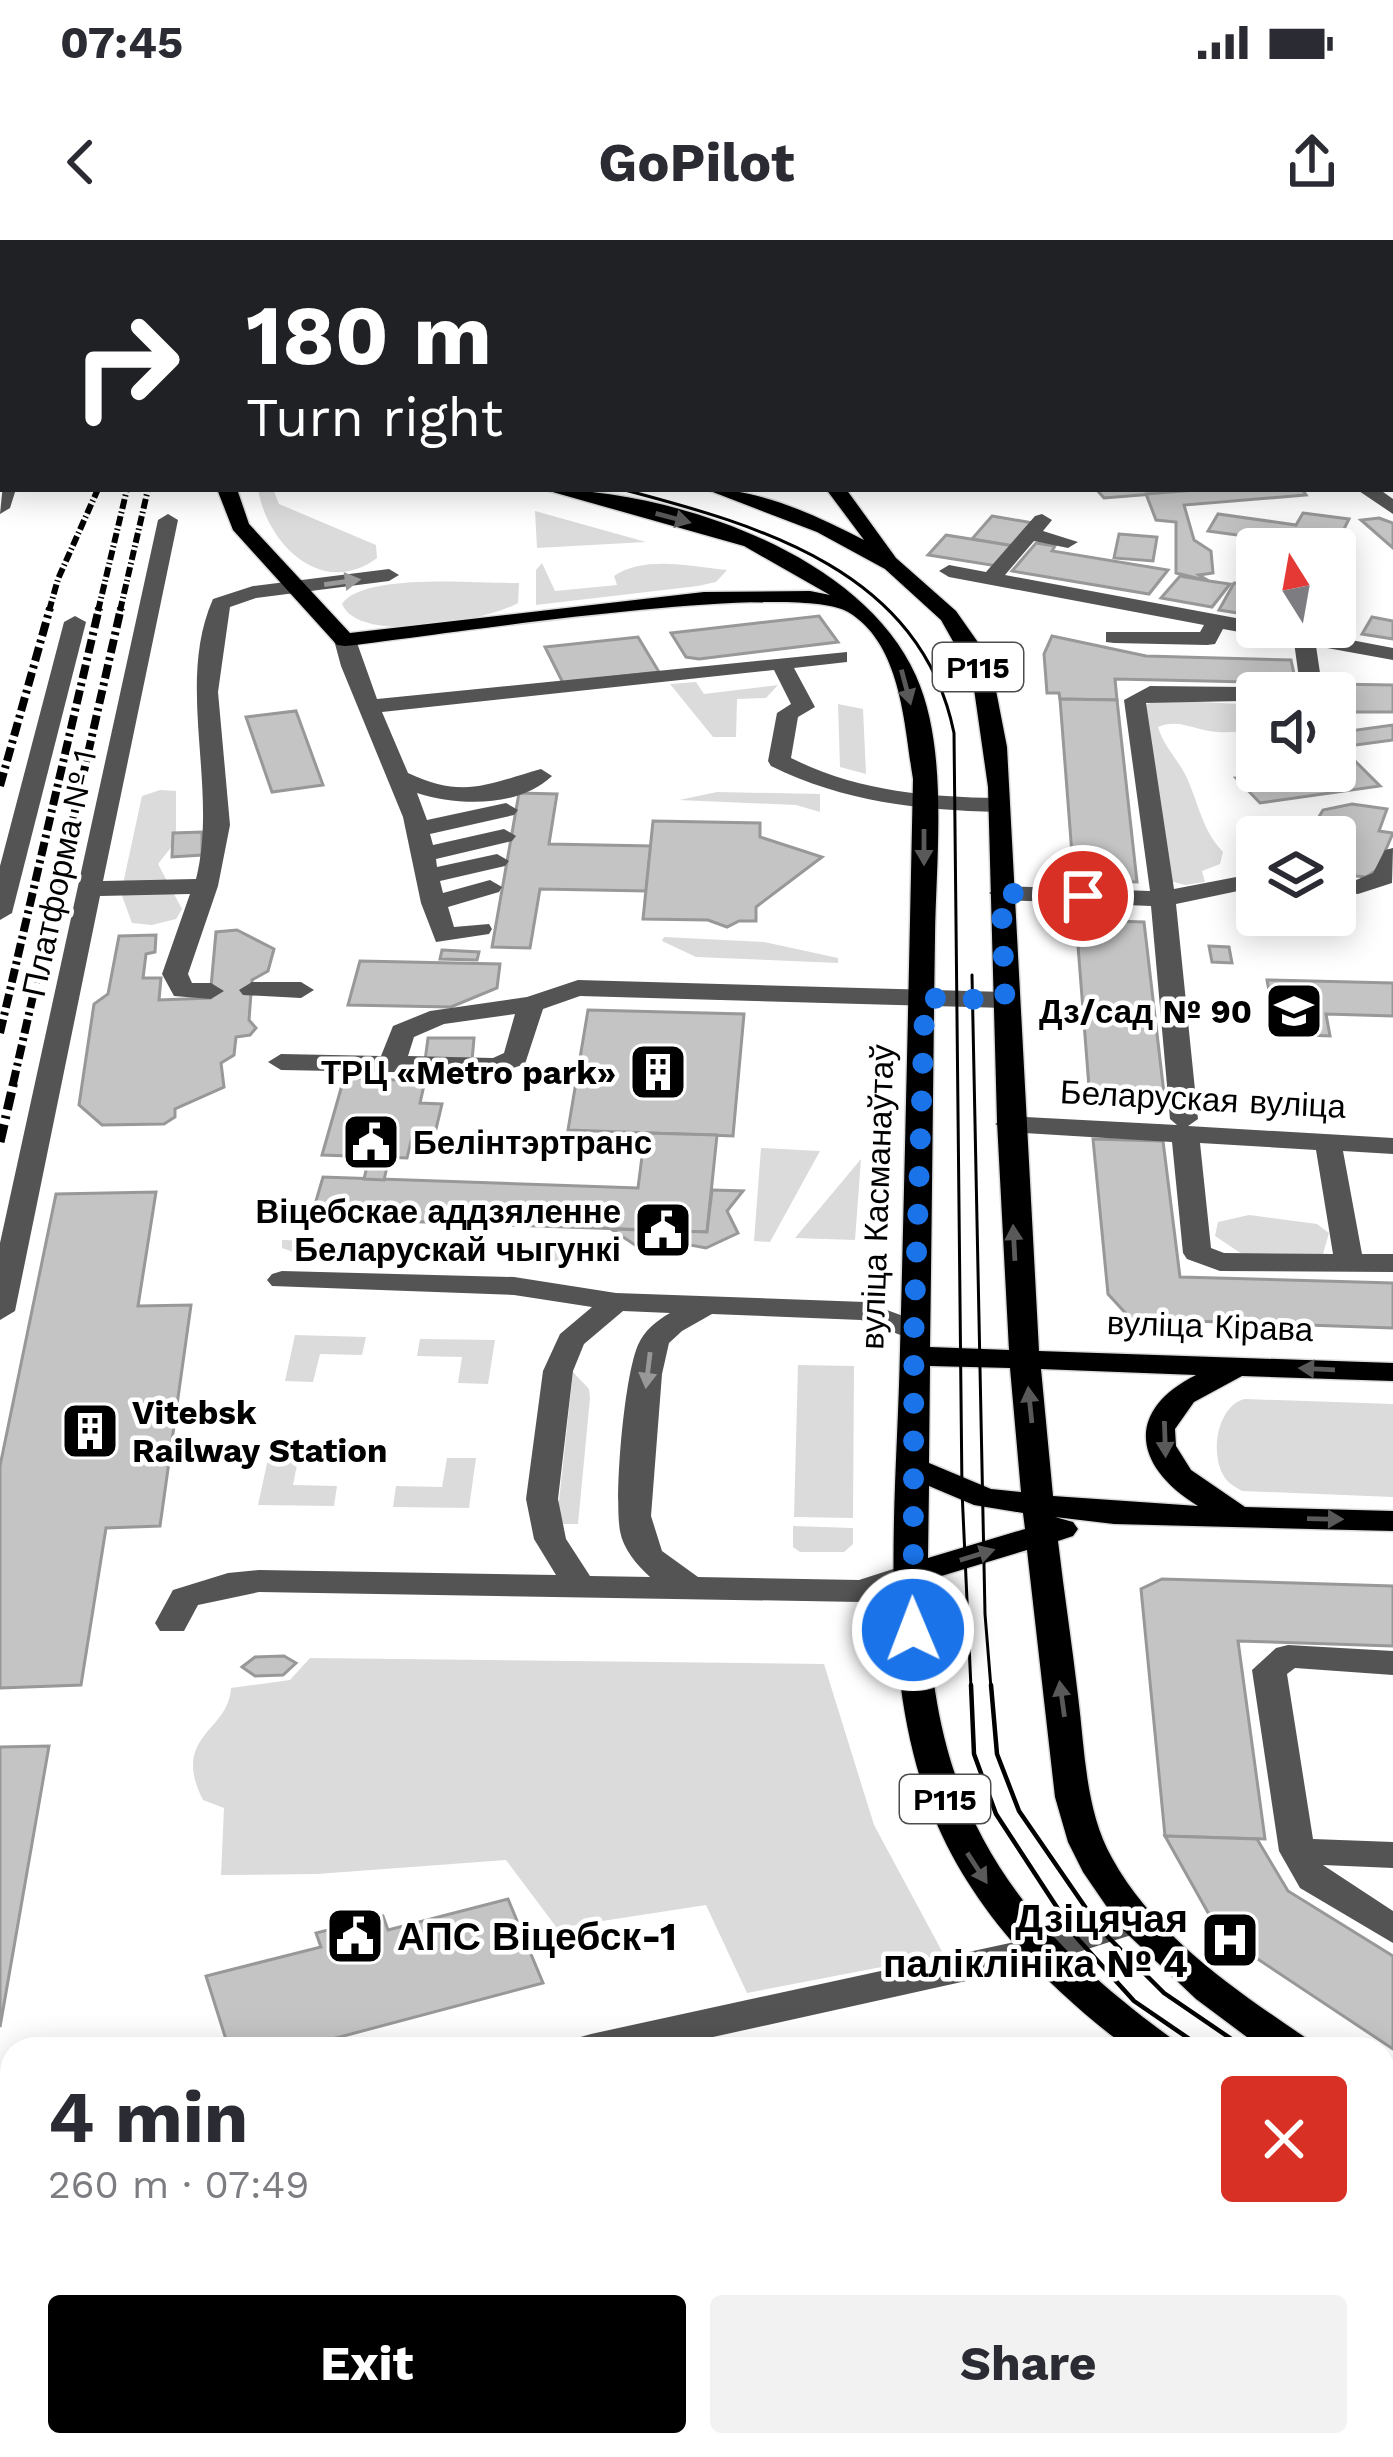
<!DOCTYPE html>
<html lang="en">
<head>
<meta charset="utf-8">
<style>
	:root { --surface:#fff; --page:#f2f2f3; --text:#2b2b33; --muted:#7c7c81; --accent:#000 }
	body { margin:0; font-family:"Work Sans",sans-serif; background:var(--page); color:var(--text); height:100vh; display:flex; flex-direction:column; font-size:45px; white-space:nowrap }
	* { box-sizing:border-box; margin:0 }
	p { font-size:39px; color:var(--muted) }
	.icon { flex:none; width:66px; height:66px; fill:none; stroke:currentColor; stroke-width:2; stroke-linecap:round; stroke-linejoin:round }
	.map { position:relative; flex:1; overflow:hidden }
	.panel { position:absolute; left:0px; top:1797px; width:1395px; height:420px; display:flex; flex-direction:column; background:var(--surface); border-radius:36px 36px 0 0; box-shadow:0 6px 30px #0003 }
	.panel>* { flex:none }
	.top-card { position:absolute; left:0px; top:0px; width:1395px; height:252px; box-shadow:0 6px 30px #0003; background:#202124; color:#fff; overflow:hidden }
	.needle { width:78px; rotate:349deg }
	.fabs { position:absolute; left:1236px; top:288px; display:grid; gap:24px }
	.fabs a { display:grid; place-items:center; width:120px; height:120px; border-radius:12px; background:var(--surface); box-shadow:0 6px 30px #0003; font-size:60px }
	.pin { position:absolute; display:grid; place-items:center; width:102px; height:102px; color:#fff; margin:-51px; border:6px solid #fff; border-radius:50%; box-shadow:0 3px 12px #0007 }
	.me { position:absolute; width:132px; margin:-66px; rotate:359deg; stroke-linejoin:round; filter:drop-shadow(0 0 9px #0008) }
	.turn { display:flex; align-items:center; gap:42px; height:252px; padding:0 48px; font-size:54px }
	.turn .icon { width:156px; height:156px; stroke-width:2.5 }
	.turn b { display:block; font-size:84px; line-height:102px }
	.round { display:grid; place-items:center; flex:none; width:126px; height:126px; border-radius:12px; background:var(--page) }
	.headline { display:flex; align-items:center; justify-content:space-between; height:204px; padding:0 48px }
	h1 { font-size:72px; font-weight:700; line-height:90px }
	.button { display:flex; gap:24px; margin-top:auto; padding:24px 48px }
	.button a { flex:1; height:138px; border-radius:12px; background:var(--accent); color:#fff; font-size:48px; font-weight:700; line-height:138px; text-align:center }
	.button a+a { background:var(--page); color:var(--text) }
	.status { display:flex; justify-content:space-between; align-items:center; height:84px; padding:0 60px; background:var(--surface); direction:ltr }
	.status svg { height:33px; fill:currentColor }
	header { display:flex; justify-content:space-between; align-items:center; height:156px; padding:0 48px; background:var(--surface); font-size:54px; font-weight:700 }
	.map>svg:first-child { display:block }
	.green { fill:#dbdbdb }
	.building { fill:#c4c4c4; stroke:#989898; stroke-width:3 }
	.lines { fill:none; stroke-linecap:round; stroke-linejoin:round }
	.major-casing { stroke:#dbdbdb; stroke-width:3 }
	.minor { fill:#545454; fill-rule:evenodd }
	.major { fill:#000; fill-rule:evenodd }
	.tram-far1 { stroke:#000; stroke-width:3 }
	.tram { stroke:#000; stroke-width:4.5 }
	.rail-far2 { stroke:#000; stroke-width:6; stroke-dasharray:10 3 1.5 3; stroke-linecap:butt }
	.rail-far1 { stroke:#000; stroke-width:8; stroke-dasharray:14 4.5 3 4.5; stroke-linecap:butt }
	.rail { stroke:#000; stroke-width:9; stroke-dasharray:18 6 3 6; stroke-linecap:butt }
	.oneway { fill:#595959 }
	.oneway2 { fill:#989898 }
	.route { stroke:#1a73e8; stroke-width:21; stroke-dasharray:0 37.8 }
	.labels { text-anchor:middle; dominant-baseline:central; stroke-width:9; stroke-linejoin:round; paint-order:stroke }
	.shield { fill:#fff; stroke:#4c4c4c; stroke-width:3 }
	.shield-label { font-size:30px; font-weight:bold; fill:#000 }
	.street-label { font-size:33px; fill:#000; stroke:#fff }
	.poi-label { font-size:33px; font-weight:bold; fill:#000; stroke:#fff; text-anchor:end }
	.near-poi-label { font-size:39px; font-weight:bold; fill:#000; stroke:#fff; text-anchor:end }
</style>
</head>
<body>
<div class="status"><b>07:45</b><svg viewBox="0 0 49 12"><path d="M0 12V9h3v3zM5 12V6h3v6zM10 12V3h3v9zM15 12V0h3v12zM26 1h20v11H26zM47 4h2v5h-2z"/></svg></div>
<header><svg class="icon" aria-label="back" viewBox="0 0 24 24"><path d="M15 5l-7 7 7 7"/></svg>GoPilot<svg class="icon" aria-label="share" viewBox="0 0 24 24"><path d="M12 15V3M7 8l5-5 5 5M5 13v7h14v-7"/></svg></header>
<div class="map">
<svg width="1393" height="2217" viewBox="0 0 1393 2217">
	<rect width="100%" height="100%" fill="#fff"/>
	<g class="green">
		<path d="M258,249H273L279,264L376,305L377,318C322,359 267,304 258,249Z"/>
		<path d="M535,271L646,302L537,308Z"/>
		<path d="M542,323L555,351L617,345L614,336C646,315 692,327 727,330L716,342L698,346L536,365V330Z"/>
		<path d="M519,343L518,363C486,381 360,406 342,364C364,332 480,344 519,343Z"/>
		<path d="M696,442L704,454L778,445L766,458L737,459L736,497H713L670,444Z"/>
		<path d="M1159,460L1241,464L1252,471L1257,490C1244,491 1230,493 1217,492C1195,491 1180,478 1158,487C1164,507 1177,518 1186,536C1199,564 1202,590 1223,612L1220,624L1202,631L1205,642L1185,645L1170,641L1142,466Z"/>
		<path d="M838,464L863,469L866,534L840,527Z"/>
		<path d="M160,550L176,551V601L158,624L182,669L176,679L152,685L132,683L121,653L142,556Z"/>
		<path d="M717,552L820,554V572L796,565L679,560Z"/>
		<path d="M664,697L764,702L838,718V723L696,717L662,701Z"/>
		<path d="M761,908L820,911L770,1002L754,1001Z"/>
		<path d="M861,919L855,1000L795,998Z"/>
		<path d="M1249,975L1317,984L1329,993L1323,1014H1242L1215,996L1218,982Z"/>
		<path d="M282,1000L382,1003L379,1016L299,1014L282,1008Z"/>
		<path d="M502,1006L600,1009L617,1024L500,1020Z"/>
		<path d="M295,1095L366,1097L362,1115L320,1114L313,1142L285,1141Z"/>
		<path d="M420,1099L495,1100L488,1144L458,1143L462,1117L417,1116Z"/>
		<path d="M798,1125L854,1126L853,1278L794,1277Z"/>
		<path d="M573,1132L589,1149L590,1158L578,1284H563L558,1270Z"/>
		<path d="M1244,1159L1393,1164V1257L1242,1251C1236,1247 1229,1244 1225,1238C1209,1214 1217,1167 1244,1159Z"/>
		<path d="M269,1214L299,1215L293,1245L337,1246L334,1266L258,1265Z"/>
		<path d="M447,1218H476L469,1268L393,1267L396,1246L442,1247Z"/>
		<path d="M793,1286L853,1288V1304L844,1312H800L793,1307Z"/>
		<path d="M310,1418L824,1424L874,1585L944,1715L747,1753L706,1665L557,1688L506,1620L317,1634L221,1635L224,1568L203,1560C170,1495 229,1492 231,1448L290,1440Z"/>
		<path d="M1383,2031L1393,2038V2217H1306V2205H1383Z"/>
		<path d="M188,2205H506L492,2217H188Z"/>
	</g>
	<g class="building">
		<path d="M1096,249H1162L1166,253L1104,258Z"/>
		<path d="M1208,249H1302L1306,255L1184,265L1194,300L1211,311L1213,333L1199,335L1209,341L1176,333V282L1156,280L1146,254Z"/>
		<path d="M1303,273L1349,279L1334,309H1269L1274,300L1208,291L1218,274L1296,285Z"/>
		<path d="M992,276L1033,283L1014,306L972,299Z"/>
		<path d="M1379,278L1393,283V308L1361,280Z"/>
		<path d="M1119,294L1157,297L1153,321L1114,318Z"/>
		<path d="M946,295L1014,306L997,326L928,315Z"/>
		<path d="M1036,303L1055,306L1052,311L1168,330L1149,354L1012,331Z"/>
		<path d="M1180,336L1209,341L1230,344L1212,367L1161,358Z"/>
		<path d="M1234,343L1257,346V376L1219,370Z"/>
		<path d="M819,376L838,402L699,419L686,417L671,393Z"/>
		<path d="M1372,377L1393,381V399L1362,394Z"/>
		<path d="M1052,396L1146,416L1291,420L1296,443L1115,439L1117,460L1060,459L1059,453H1047L1044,414Z"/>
		<path d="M638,397L659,432L563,443L545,407Z"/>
		<path d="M1331,444L1393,445V472H1337Z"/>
		<path d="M1060,459L1117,460L1137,642L1074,640Z"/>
		<path d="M296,471L323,545L272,552L246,477Z"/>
		<path d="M1393,485V500L1341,507L1335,502V493Z"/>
		<path d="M1355,521L1380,546L1260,563L1236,538L1335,531V524Z"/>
		<path d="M519,553L557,554L549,604L651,606L646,651L540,649L530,708L492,707Z"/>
		<path d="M1352,564L1387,569L1379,591L1393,593L1377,630L1366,637L1335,634V597H1281L1284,579L1317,580L1323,570Z"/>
		<path d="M653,581L760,583V597L822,617L756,667V681H739L727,687L708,680L643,679Z"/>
		<path d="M202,592V615L172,617L173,593Z"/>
		<path d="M1335,666L1346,667L1342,683L1280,675H1335Z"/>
		<path d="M1076,680L1144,682L1165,862L1090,860Z"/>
		<path d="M237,690L274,709L268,731L252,740L249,780L256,788L250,795L236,797L234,815L221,823L224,847L175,869V877L164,884L102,885L79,865L94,764L108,754L119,696L156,695L155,712L146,714L143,738H161L159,760L210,758L216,692Z"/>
		<path d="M1209,706L1229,707L1232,723L1212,722Z"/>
		<path d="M442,710L479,712L477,720L440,719Z"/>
		<path d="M360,721L500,724L497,748L451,767L348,765Z"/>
		<path d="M1267,740L1393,743V776L1326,774L1330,796L1277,794Z"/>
		<path d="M588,770L744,774L733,896L568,890Z"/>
		<path d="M428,798H474L472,821H425Z"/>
		<path d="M344,838L425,841L420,863L442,864L436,889H414L407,918L322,915Z"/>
		<path d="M645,893L717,895L707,992L311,978L323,937L638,948Z"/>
		<path d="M1093,899L1163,901L1180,1037L1393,1043V1088L1131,1079L1108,1054Z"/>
		<path d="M369,917L389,918L384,940L364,939Z"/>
		<path d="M712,950L743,951L727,971L738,993L706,1008L669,1001L638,1007L611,989L707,992Z"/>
		<path d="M156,952L138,1066L191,1065L160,1286L106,1288L81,1445L0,1448V1226L56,954Z"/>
		<path d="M1162,1339L1393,1346V1406L1238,1401L1265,1599L1165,1596L1141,1349Z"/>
		<path d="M284,1416L296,1423L283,1435L255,1436L242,1427L255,1417Z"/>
		<path d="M49,1506L0,1787V1507Z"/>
		<path d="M1165,1596L1257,1599L1288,1651L1393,1716V1809L1220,1694Z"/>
		<path d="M508,1659L543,1743L336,1798L340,1809H229L206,1736L321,1707L316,1693L383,1676L388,1690Z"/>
		<rect x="0" y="1873" width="12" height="238"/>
		<path d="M701,2205H831L833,2217H702Z"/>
		<path d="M988,2205H1167L1168,2217H989Z"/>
	</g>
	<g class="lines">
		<g class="major-casing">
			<g id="major">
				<rect x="0" y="175" width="3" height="12"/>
				<rect x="0" y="208" width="3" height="12"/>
				<path d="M217,249H237L249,284L350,393L704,352L810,351L830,355L744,306L542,249C668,249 861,312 916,436C949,509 936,618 935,697C933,834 932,971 930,1107L1009,1110L997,881L988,547L972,435L941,380L885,329L817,292L705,249C761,249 815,275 864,300L826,249H846L896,318L956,371L982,408L993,435L1007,507L1039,1111L1393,1123V1141L1242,1136L1194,1162L1175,1189L1176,1206L1191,1230L1245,1267L1393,1271V1291L1114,1284L1055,1277L1073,1282L1078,1289L1073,1296L1058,1301C1064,1353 1072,1404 1078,1456C1085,1510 1085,1570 1112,1618C1155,1696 1234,1749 1306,1798L1311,1809H1263L1196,1759L1122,1689L1083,1632L1068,1602L1055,1557L1027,1310L928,1340C926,1554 1002,1675 1171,1798L1176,1809H1129C1045,1746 968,1667 930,1567C876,1423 897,1259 900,1110C905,920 909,729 913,539C904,486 902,404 848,372C793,339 429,397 345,406L337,405L233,290ZM930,1126L1010,1128L1021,1252L991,1249L929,1223ZM1041,1129L1196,1135C1124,1171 1134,1227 1198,1266L1053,1256ZM929,1246L974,1265L1023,1273L1025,1289L928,1318Z"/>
				<path d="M1383,1854L1393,1858V1893L1383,1889Z"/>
				<path d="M1383,1952L1393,1955V1992L1383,1988Z"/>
			</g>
		</g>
		<g class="minor">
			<rect x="536" y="0" width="16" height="3"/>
			<path d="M818,0H834L836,3H820Z"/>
			<path d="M907,0H922L924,3H906Z"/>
			<path d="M1012,0H1031L1033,3H1014Z"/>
			<rect x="1392" y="32" width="1" height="10"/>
			<rect x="1392" y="97" width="1" height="10"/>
			<rect x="1392" y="136" width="1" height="11"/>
			<path d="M3,244V249H16L10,268L0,274Z"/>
			<path d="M1356,249H1379L1393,259V274Z"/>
			<path d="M168,274L178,280L103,641L196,639C219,548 175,445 213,359L253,346L389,329L399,335L389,341L256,358L230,367L218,452L230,585L218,646L188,734L192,743H211L224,751L211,759L174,756L162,734L190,654L100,656L15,1071L0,1080V1003L158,280Z"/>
			<path d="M1042,274L1052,280L1043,291L1078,302L1068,308L1034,301L1005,335L1257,382V387H1283L1393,408V420L1316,406L1323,453H1301L1294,402L1223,389L1215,404L1207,405L1114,403L1106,402V392H1200L1204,385L949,337L939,331L949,325L986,332L1035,276Z"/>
			<path d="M75,376L86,382L12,673L0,680V626L64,382Z"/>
			<path d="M345,394L356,400L377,459L847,412V422L794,428L815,467L798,477L791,518C857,551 925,557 998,558L1010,565L998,572C918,570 844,562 771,526L768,521L777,473L791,464L774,430L382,472L408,533C463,559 488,544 541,529L552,536C518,568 458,566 417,553L427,580L506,563L518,570L514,575L430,594L433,605L504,589L516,596L512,601L436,619L437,627L497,614L509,621L505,626L440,641L443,653L490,640L502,647L499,652L448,667L454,687L489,684L492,689L489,694L436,702L421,663L403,577L341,426L334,400Z"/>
			<path d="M1150,446L1243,447L1261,453H1257V466L1241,461L1146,463L1174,649L1257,633V647L1176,664L1198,879L1188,886L1393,898V914L1343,911L1362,1014H1393V1032L1220,1031L1187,1019L1183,1013L1172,902L1009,892L995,884L1009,876L1177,885L1170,879L1151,666L1001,660L989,653L1001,646L1150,651L1124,460ZM1200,903L1316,910L1333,1014L1224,1013L1211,1008Z"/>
			<path d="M1393,608L1392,643L1358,654L1335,652V638L1356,640L1373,633L1385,610Z"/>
			<path d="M578,740L1005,752L1018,760L1005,768L580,756L543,769L525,824L496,834L281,830L268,822L281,814L381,816L393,786L430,771L527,757ZM515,774L504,813L493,818L408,816L414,797L444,784Z"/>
			<path d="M252,742H301L314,750L301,758L243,755L239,750Z"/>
			<path d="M282,1031L514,1037L616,1053L865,1062L925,1084L929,1090L925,1096H903L861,1080L712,1074L682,1091L669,1103L662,1134L651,1276L662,1311L698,1337L859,1340L912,1323L924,1326L928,1334L924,1342L861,1362L259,1352L198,1365L184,1391H160L155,1383L173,1350L228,1333L259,1330L556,1335L534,1299L526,1259L543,1131L560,1094L592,1067L514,1055L272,1046L267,1040L272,1034ZM623,1071L670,1073C656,1081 644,1091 638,1105C624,1137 614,1257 620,1291C623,1309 637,1325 650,1337L590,1336L566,1299L558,1259L573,1131L584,1104Z"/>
			<path d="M1288,1405L1393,1411V1435L1295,1428L1287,1434L1313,1599L1393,1602V1628L1323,1625L1393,1671V1703L1300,1648L1279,1611L1252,1430L1276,1408Z"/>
			<path d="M1137,1665L1150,1669L1156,1679L1150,1689L1038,1725L659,1809H572L577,1798L591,1794L1037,1697Z"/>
		</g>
		<use href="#major" class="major"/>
		<g class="tram-far1">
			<path d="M621,249C762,286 921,331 954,493L962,1251L971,1448"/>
			<path d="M972,735L985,1374L991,1448"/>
		</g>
		<g class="tram">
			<path d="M971,1445L974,1514L996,1574L1077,1698L1134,1761L1204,1809"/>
			<path d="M991,1445L997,1514L1019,1571L1101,1690L1164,1753L1246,1809"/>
			<path d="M1383,1903L1393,1909"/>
			<path d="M1383,1931L1393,1938"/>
		</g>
		<g class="rail-far2">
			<path d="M319,3L324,0"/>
			<path d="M0,191L3,182"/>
			<path d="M49,371L58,339L98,249"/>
			<path d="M98,371L127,249"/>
			<path d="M120,371L148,249"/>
		</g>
		<g class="rail-far1">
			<path d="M0,546L50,368"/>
			<path d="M0,793L99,368"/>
			<path d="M13,844L121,368"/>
		</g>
		<path class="rail" d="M0,902L14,841"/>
	</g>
	<defs><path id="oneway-solid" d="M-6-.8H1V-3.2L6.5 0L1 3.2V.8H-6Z" transform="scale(3)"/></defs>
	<g class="oneway">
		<use href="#oneway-solid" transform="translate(673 278) rotate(15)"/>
		<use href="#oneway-solid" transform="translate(906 447) rotate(75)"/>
		<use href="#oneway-solid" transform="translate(924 607) rotate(90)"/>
		<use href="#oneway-solid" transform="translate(1014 1003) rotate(-93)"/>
		<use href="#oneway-solid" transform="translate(1317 1129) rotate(-177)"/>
		<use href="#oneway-solid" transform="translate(1030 1165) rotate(-96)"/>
		<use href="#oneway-solid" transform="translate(1165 1199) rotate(88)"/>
		<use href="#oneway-solid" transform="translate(1325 1279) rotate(1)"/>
		<use href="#oneway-solid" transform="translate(977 1315) rotate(-17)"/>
		<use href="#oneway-solid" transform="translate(1062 1459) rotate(-98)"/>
		<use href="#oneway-solid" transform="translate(977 1628) rotate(57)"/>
	</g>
	<g class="oneway2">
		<use href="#oneway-solid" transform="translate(342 342) rotate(-8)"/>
		<use href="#oneway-solid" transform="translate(648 1130) rotate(97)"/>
	</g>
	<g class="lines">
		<path class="route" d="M913,1390L914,1090L925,758L1005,760L1001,653L1083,656"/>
	</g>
	<defs>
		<g id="school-square" transform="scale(3)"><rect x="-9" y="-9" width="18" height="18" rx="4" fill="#000" stroke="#fff"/><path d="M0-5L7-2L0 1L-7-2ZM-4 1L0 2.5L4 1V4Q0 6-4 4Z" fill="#fff"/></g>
		<g id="building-square" transform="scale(3)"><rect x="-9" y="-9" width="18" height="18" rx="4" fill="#000" stroke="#fff"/><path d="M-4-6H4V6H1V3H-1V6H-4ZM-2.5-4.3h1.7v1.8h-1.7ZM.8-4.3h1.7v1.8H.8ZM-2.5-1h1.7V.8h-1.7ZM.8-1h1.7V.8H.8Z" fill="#fff"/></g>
		<g id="civic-square" transform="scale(3)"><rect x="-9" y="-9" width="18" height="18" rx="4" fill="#000" stroke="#fff"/><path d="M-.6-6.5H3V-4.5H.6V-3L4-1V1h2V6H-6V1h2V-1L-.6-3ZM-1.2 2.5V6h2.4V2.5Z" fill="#fff"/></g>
		<g id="hospital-square" transform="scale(3)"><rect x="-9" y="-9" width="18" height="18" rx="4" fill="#000" stroke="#fff"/><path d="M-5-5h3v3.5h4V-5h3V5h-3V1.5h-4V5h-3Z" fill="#fff"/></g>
	</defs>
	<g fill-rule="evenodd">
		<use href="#school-square" x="1294" y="771"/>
		<use href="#building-square" x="658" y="832"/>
		<use href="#civic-square" x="371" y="902"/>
		<use href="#civic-square" x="663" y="990"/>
		<use href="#building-square" x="90" y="1191"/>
		<use href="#civic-square" x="355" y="1696"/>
		<use href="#hospital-square" x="1230" y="1700"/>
	</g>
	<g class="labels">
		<g class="shield">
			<rect x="933" y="403" width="90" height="48" rx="9"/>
			<rect x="900" y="1535" width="90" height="48" rx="9"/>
		</g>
		<g class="shield-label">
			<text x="978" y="427">Р115</text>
			<text x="945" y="1559">Р115</text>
		</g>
		<g class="street-label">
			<text transform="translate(59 633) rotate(-78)">Платформа № 1</text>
			<text transform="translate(1203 859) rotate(3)">Беларуская вуліца</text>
			<text transform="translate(877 957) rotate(-88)">вуліца Касманаўтаў</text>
			<text transform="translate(1210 1086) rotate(2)">вуліца Кірава</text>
		</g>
		<g class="poi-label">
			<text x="1252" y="771">Дз/сад № 90</text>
			<text x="616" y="832">ТРЦ «Metro park»</text>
			<text x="413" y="902" text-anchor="start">Белінтэртранс</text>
			<text x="621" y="971">Віцебскае аддзяленне<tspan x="621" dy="38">Беларускай чыгункі</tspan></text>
			<text x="132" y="1172" text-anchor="start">Vitebsk<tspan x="132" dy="38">Railway Station</tspan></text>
		</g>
		<g class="near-poi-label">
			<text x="1188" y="1678">Дзіцячая<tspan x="1188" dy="45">паліклініка № 4</tspan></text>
			<text x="397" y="1696" text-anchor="start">АПС Віцебск-1</text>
		</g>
	</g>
</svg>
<div class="fabs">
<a><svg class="needle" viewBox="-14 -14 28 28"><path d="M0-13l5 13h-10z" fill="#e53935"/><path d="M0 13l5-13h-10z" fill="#7c7c81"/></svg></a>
<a><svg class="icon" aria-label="sound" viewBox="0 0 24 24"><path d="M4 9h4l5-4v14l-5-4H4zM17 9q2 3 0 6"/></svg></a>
<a><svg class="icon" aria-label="layers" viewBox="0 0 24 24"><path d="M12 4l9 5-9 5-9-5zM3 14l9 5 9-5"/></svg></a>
</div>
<div class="pin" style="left:1083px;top:656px;background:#d93025"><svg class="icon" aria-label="arrive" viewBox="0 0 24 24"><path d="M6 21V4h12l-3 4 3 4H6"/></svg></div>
<svg class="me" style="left:913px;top:1390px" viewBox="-20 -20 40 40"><circle r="17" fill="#1a73e8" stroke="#fff" stroke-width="3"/><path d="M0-11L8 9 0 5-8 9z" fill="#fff"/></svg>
<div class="top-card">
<div class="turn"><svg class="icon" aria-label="right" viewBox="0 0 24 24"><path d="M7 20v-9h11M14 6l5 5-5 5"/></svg><div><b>180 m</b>Turn right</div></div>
</div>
<section class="panel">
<div class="headline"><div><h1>4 min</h1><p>260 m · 07:49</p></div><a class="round" style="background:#d93025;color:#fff"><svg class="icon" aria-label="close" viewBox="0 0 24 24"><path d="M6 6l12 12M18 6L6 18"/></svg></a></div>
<div class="button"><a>Exit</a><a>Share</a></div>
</section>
</div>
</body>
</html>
